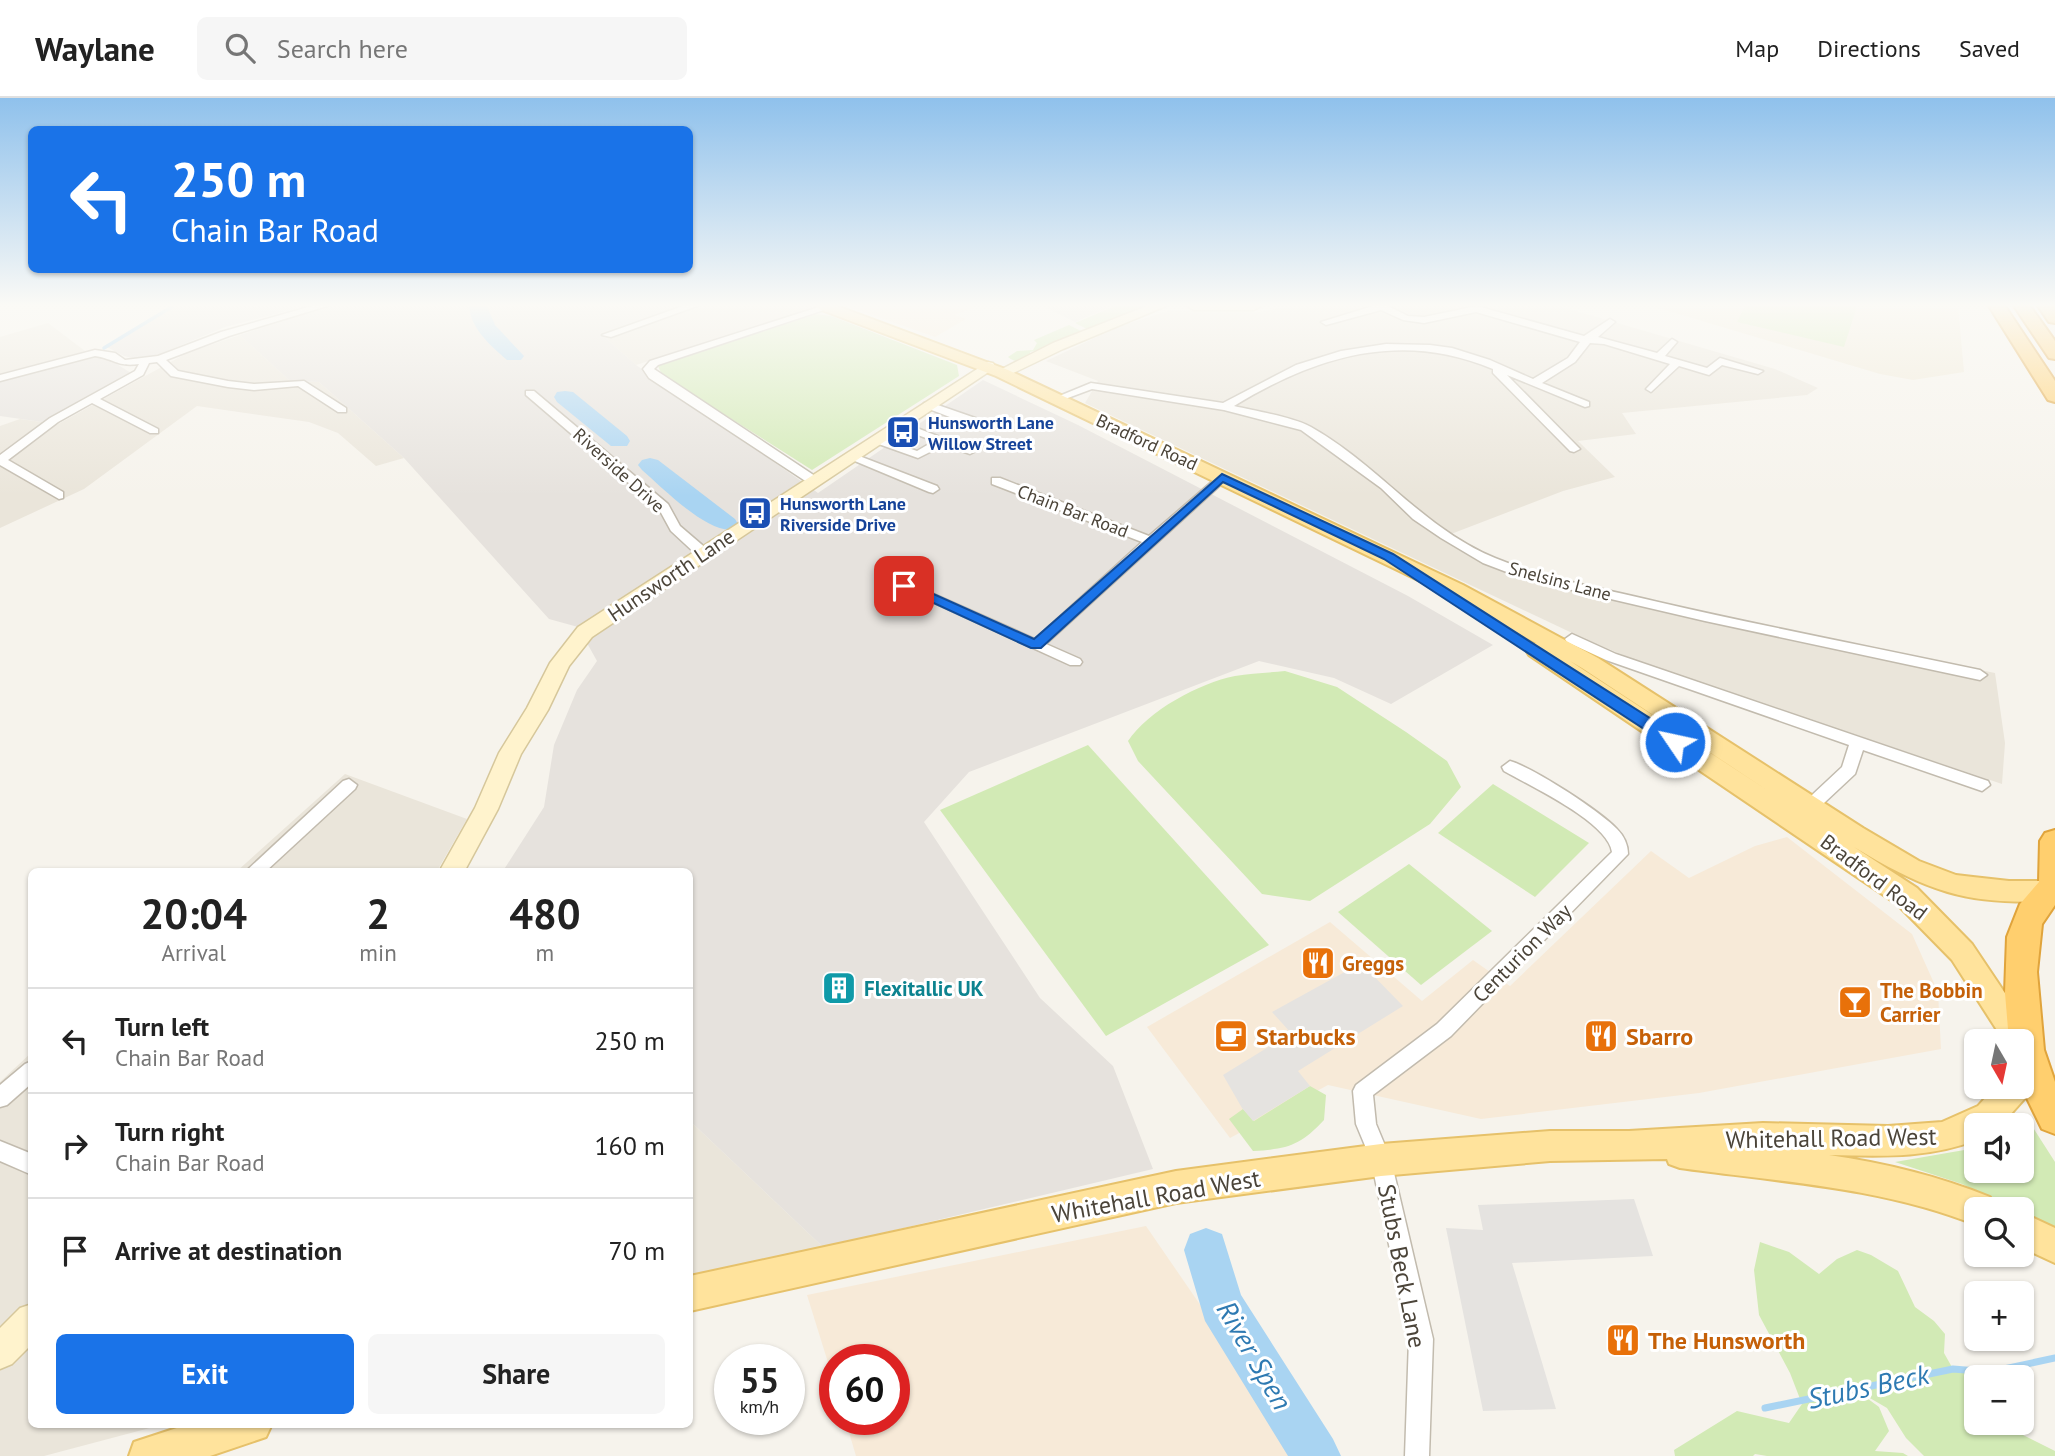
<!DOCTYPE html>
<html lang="en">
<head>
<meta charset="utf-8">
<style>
	:root { --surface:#fff; --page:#f6f6f6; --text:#222; --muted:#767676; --line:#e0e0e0; --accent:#1a73e8 }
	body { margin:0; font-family:"PT Sans",sans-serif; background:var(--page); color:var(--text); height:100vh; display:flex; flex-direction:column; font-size:26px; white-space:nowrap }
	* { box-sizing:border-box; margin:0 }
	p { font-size:23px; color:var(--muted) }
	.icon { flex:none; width:38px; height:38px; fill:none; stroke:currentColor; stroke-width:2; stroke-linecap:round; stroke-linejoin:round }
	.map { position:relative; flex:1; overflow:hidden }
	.sheet { position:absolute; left:28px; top:770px; width:665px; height:560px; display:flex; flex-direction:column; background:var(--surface); border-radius:10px; box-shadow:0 2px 5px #0004 }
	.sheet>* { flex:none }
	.top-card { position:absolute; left:28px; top:28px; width:665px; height:147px; border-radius:10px; box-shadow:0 2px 5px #0004; background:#1a73e8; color:#fff; overflow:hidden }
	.needle { width:46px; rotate:171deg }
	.controls { position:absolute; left:1964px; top:931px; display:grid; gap:14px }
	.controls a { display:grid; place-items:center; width:70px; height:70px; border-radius:10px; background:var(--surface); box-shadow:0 2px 5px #0004; font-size:35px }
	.speed { position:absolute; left:714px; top:1246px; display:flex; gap:14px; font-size:35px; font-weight:700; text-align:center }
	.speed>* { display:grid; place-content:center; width:91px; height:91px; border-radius:50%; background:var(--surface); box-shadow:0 2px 5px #0004; line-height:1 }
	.speed small { font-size:18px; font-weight:400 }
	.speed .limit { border:10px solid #d22; background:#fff; color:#111 }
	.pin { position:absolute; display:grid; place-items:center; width:60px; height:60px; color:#fff; margin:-30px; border-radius:14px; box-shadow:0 4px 10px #0006 }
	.me { position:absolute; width:77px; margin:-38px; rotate:304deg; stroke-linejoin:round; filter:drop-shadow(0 0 5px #0008) }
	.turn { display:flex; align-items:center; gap:24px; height:147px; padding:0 28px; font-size:32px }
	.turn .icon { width:91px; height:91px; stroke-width:2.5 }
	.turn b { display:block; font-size:49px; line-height:60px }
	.eta { display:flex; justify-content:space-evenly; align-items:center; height:119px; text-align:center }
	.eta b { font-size:42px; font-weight:600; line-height:49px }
	.button { display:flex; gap:14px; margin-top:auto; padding:14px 28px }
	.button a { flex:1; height:80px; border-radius:10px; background:var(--accent); color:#fff; font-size:28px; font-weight:600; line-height:80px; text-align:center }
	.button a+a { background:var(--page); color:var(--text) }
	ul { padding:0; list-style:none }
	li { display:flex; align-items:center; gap:21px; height:105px; padding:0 28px; border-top:2px solid var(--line) }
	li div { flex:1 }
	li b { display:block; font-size:26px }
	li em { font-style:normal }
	header { display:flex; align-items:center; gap:42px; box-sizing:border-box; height:98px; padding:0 35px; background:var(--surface); border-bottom:2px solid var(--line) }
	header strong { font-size:33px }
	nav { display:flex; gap:38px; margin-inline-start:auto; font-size:24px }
	.search { width:490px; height:63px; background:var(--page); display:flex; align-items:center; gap:18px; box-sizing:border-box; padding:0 24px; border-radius:10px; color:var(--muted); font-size:26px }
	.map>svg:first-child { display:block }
	.residential { fill:#eae5da }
	.commercial { fill:#f7ead8 }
	.industrial { fill:#e6e2dd }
	.education { fill:#efe8d6 }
	.green { fill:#d2eab5 }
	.parking { fill:#e5e3e0 }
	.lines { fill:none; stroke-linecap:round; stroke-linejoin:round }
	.stream-far1 { stroke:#a9d4f2; stroke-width:3.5 }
	.stream { stroke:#a9d4f2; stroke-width:7 }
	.river { fill:#a9d4f2; fill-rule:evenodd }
	.street-casing { stroke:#c2bbae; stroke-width:3 }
	.secondary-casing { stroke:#d6c79b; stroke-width:3 }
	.primary-casing { stroke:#e6c16a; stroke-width:4 }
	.highway-casing { stroke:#e0a43c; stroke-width:4 }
	.street { fill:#fff; fill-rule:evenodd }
	.secondary { fill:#fff3cd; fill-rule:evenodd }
	.primary { fill:#ffe39c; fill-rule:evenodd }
	.highway { fill:#ffcf6e; fill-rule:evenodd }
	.route { fill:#1a73e8; stroke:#114b97; stroke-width:2 }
	.labels { text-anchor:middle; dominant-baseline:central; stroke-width:6; stroke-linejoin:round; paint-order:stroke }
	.far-transit-label { font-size:18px; font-weight:bold; fill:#164399; stroke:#fff; text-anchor:start }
	.far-street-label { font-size:18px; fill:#4b4439; stroke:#fff }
	.street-label { font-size:21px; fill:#4b4439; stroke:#fff }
	.food-label { font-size:21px; font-weight:bold; fill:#c56008; stroke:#fff; text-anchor:start }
	.culture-label { font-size:21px; font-weight:bold; fill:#0d838f; stroke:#fff; text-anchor:start }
	.near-food-label { font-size:24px; font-weight:bold; fill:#c56008; stroke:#fff; text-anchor:start }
	.near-street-label { font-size:24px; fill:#4b4439; stroke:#fff }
	.near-water-label { font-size:28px; font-style:italic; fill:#2e7ab2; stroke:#fff }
</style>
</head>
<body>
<header>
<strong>Waylane</strong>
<div class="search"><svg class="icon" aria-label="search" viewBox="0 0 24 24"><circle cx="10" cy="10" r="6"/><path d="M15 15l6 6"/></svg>Search here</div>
<nav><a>Map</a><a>Directions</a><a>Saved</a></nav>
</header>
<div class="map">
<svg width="2055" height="1358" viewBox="0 0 2055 1358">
	<rect width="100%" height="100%" fill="#f6f3ec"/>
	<g class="residential">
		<path d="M682,208H809L815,210L636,267L600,235Z"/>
		<path d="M1292,208H1559L1775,271L1818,290L1807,297L1622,315L1636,336L1578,343L1615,379L1563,393L1451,436L1512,469L1585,491L1995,575L2005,645L2002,686L1645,566L1587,542L1085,305L1098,283L1046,263L1118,229L1171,212L1257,214Z"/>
		<path d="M48,225L85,253L0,277V239Z"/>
		<path d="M240,237L290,283L319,284L404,360L376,368L338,335L309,324L197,308L84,391L0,430V328L20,321L42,324L51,330L187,255Z"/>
		<path d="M345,676L467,721L437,773L236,774Z"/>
		<path d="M31,955L32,1326L161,1327L44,1358H0V984Z"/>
		<path d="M690,1023L823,1149L690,1184Z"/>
	</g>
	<g class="commercial">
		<path d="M847,208H978L955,217L966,221L935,239Z"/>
		<path d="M1787,739L1912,836L1938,894L1941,951L1699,995L1481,1021L1328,987L1230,1040L1147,929L1330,824L1422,903L1473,862L1510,888L1651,753L1689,780L1755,748Z"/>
		<path d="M1146,1128L1304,1358H856L845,1321H894V1262H835V1287L807,1197Z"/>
	</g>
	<g class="industrial">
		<path d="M176,208H306L225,229L155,258L136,261L124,258L107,249Z"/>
		<path d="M328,208H682L600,235L636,267L818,395L983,282L1078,327L1408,498L1493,547L1391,606L1334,580L1259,563L969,674L924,724L1040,900L1113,968L1153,1071L823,1149L690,1023V774L503,773L544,709L554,647L577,592L597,563L578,529L549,521L404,360L319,284L290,283L240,237Z"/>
		<path d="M1043,208H1112L1075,224Z"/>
		<path d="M94,258L107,260L131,275L42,324L0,318V283L72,261Z"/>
	</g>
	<path class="education" d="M1652,208H1958L1964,274L1913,282L1880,276Z"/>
	<g class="green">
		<path d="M1115,208H1146L1087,231L1075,225Z"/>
		<path d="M1745,208H1857L1844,249L1737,224Z"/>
		<path d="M816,216L831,218L957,267L959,278L812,372L662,277L658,268Z"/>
		<path d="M1069,227L1081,233L1070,239L1046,247L1047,250L1030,254L1031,259C1022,263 1017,266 1008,259L1017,253L1033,252L1037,245L1034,242Z"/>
		<path d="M1285,573L1337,589L1406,634L1447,663L1461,689L1430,726L1310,803L1262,796L1138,663L1128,643C1148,613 1199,585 1235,578C1251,575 1268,575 1285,573Z"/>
		<path d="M1088,647L1269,847L1106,938L940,712Z"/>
		<path d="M1493,686L1589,745L1535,799L1438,735Z"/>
		<path d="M1409,766L1492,833L1421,887L1338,814Z"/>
		<path d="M1310,988L1326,997L1324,1022C1300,1048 1287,1051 1253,1053L1229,1021L1243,1011L1254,1023Z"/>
		<path d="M2025,1017L2055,1064V1131L2021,1115V1111H2014L1962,1086L1895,1064L1976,1050V1073H2021V1027H2015Z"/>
		<path d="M1760,1144L1789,1154L1819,1176L1837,1161L1857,1152L1871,1157L1898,1173L1915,1209L1934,1223L1945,1236L1944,1255L1953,1271L1990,1274L1995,1279H1976V1325H2018L2017,1334L2055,1353V1358H1924L1906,1340L1887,1310L1856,1292L1879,1309L1889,1333L1875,1353L1903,1355L1908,1358H1767L1755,1356L1753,1358H1675L1674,1352L1737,1313L1789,1325L1802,1306L1790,1275L1759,1217L1754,1172Z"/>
	</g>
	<g class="parking">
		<path d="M1361,865L1403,908L1298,973L1310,988L1253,1023L1242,1010L1223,977L1291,935L1272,914Z"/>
		<path d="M1634,1101L1653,1158L1512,1165L1556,1311L1483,1313L1446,1130L1483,1132L1478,1107Z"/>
	</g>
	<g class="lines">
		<path class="stream-far1" d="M104,250L173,208"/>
		<path class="stream" d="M1765,1310L1953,1271L1990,1274L2055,1260"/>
		<g class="river">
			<path d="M469,208H487L495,227L524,258L521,262H507C490,247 471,231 469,208Z"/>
			<path d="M565,293L573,294L627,338L630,343L627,348H611L557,304L554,299L557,294Z"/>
			<path d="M650,360L658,362L735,421L738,426L735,431C709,438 662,389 642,372L638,367L642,362Z"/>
			<path d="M1206,1130L1222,1136L1241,1197L1333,1341L1341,1358H1288L1205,1223L1184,1152L1190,1136Z"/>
		</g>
		<g class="street-casing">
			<g id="street">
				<path d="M312,208H327L229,238L166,262L178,273L228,283L254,286L304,283L346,310V314H338L298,288L254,292L228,289L171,278L157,264L149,265L143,277L100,301L158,331V335H150L92,305L58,324L8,362L63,394V400L59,401L0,367V357L50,320L135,273L139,266C117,269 115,261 95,258L0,283V277L95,252L115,255L125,262L158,258L221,234Z"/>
				<path d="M683,208H697L611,239L602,237Z"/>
				<path d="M822,208L833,209L658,267L654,271L818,380V386H810L649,280L643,271L650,263Z"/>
				<path d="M1373,208H1388L1408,218L1424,219L1477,208L1584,238L1610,221L1615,224L1598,239L1657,255L1672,241L1677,244L1665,258L1707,270L1720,260L1763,273L1758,276L1722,267L1709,277L1679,268L1651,294L1646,291L1670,266L1604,246L1590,245L1575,264L1542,285L1589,304V308L1585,309L1507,277L1578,349L1580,351L1574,354L1570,353L1493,275V271C1401,232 1316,258 1234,308C1255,313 1293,319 1311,329C1377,366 1424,431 1495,460C1546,481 1601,490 1654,503C1762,528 1871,549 1980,572L1987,577L1980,582L1705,523L1525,481L1483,465L1441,440L1413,421L1381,390L1301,332L1224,312L1092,291L1057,304L1052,301L1091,285L1223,305L1296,267L1341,253L1386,246L1430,247L1452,250L1490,262L1533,281L1568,260L1580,244L1476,214L1424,225L1403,222L1381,212L1326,227L1321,224Z"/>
				<path d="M526,293H534L668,406L680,428L708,452V458H698L671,433L659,411L526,297Z"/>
				<path d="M924,305H932L981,322H1007L1013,325C992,339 946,317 924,309Z"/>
				<path d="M896,325H904L976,353L970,356L944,347L918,360L873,344V340L877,339L917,353L934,343L896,329Z"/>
				<path d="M854,356L937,388L939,391L933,395L929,394L850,361V357Z"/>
				<path d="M1222,375L1228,379L1226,382L1046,546L1080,561L1082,564L1080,567H1070L897,488L899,485H909L1035,541L1142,444L992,386V380H1000L1149,438Z"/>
				<path d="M1572,536L1616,556L1988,683L1990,687L1982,693L1863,652L1855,676L1809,719H1797L1795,715L1797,711L1842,669L1849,647L1606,562L1567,544L1565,541Z"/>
				<path d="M1510,663C1534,670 1600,713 1617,731C1624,738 1628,747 1628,756L1451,938L1373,997L1376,1026L1391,1062L1433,1241L1429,1358H1405L1409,1241L1371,1062L1356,1026L1353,993L1356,987L1437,926L1612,754C1608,724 1530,688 1504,673L1502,669Z"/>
				<path d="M349,681L357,687L355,691L265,774H245L343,683Z"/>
				<path d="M32,963V985L7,1007L0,1009V987L25,966Z"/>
				<path d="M0,1043L32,1056V1077L0,1063Z"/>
			</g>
		</g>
		<g class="secondary-casing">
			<g id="secondary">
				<path d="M1147,208H1166L1063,251L1007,278L1002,280L994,275L1053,245Z"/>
				<path d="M1187,208H1261L1254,212H1194Z"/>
				<path d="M988,264L993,265L995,268L993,271L592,539L569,568L548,612L521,656L498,711L464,774H439L475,710L499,655L527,610L550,565L578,529Z"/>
				<path d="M32,1206V1246L12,1266L0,1271V1230L20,1210Z"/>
			</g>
		</g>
		<g class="primary-casing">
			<g id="primary">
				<path d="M817,208H837L1008,272L1463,487L1598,560L1863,730L1919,763L1956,777L1973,779L2009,783H2055V801L2051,803C1965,807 1927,793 1854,749L1917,790L1972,846L2031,934L2035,943L2031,952L2021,956V943H2004L1952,862L1897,806L1529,557L1526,552L1529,547L1536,545L1449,497L996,278L819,211ZM1570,563L1582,570L1770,694Z"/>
				<path d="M2021,977L2026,979L2030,989L2026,999L2001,1027H1976V1042C1928,1061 1880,1058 1829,1057C1885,1065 1938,1078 1990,1099L1995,1111H1976V1127C1881,1089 1780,1084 1680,1070L1669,1066L1667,1061L1550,1063L1381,1078L1176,1105L690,1213V1178L1176,1073L1381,1046L1550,1033H1629L1763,1025L1888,1028L1942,1024L1978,1008L1995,989H2021Z"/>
				<path d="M2021,1114L2055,1130V1165L2021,1149Z"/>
				<path d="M189,1326H272L266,1339L210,1358H129L134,1344Z"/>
			</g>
		</g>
		<g class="highway-casing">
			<g id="highway">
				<path d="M1989,208H2005L2055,283V304L2048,302Z"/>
				<path d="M2014,208H2030L2055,243V261L2049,260Z"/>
				<path d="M2038,208H2055V225L2049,224Z"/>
				<path d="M2055,732V807L2042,826L2037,874L2044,952L2055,984V1036L2042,1031L2021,988V943H2009L2005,895L2007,839L2020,806L2039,784L2040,743L2045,735Z"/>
			</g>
		</g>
		<use href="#street" class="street"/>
		<use href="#secondary" class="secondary"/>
		<use href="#primary" class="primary"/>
		<use href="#highway" class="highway"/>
	</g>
	<linearGradient id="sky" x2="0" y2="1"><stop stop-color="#8fc1ec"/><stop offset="0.52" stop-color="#fbfaf6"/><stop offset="1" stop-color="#fbfaf6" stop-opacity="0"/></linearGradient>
	<rect width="2055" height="398" fill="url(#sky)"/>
	<path class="route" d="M1222,376L1393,456L1681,640L1683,644L1681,648H1670L1384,461L1223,384L1041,550H1031L897,488L899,485H909L1034,541Z"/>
	<defs>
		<g id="bus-square" transform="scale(1.75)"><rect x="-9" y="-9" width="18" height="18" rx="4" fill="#1a4fb4" stroke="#fff"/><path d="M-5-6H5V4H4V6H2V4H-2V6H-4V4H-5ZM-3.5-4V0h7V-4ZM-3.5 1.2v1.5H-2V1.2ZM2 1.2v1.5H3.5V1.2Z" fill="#fff"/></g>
		<g id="restaurant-square" transform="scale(1.75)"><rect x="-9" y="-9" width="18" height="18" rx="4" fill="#e8710a" stroke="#fff"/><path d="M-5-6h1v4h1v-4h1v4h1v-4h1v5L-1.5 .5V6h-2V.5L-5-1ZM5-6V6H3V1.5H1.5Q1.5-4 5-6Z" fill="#fff"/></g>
		<g id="building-square" transform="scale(1.75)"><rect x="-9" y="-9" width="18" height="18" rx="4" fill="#0f9aa8" stroke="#fff"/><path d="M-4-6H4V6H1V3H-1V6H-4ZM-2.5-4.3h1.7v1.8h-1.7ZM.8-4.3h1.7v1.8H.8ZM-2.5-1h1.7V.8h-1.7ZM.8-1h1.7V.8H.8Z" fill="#fff"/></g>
		<g id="bar-square" transform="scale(1.75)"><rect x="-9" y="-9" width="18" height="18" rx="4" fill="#e8710a" stroke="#fff"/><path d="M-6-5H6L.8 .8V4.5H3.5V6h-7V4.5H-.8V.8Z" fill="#fff"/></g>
		<g id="cafe-square" transform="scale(1.75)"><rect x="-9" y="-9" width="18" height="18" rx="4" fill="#e8710a" stroke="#fff"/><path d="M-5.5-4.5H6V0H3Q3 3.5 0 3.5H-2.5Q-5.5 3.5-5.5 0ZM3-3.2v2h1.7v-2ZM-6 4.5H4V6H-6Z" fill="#fff"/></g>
	</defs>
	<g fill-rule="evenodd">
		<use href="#bus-square" x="903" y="334"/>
		<use href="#bus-square" x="755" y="415"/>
		<use href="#restaurant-square" x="1318" y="865"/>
		<use href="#building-square" x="839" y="890"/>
		<use href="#bar-square" x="1855" y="904"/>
		<use href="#cafe-square" x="1231" y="938"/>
		<use href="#restaurant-square" x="1601" y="938"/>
		<use href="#restaurant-square" x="1623" y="1242"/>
	</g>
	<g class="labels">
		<g class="far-transit-label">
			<text x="928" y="324">Hunsworth Lane<tspan x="928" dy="21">Willow Street</tspan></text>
			<text x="780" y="405">Hunsworth Lane<tspan x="780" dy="21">Riverside Drive</tspan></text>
		</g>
		<g class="far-street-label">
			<text transform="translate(1147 344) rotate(25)">Bradford Road</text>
			<text transform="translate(619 372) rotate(42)">Riverside Drive</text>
			<text transform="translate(1073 413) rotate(21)">Chain Bar Road</text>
			<text transform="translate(1560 483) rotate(15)">Snelsins Lane</text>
		</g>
		<g class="street-label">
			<text transform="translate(671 477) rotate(-34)">Hunsworth Lane</text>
			<text transform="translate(1874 779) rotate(37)">Bradford Road</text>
			<text transform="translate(1522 855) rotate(-45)">Centurion Way</text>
		</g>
		<g class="food-label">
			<text x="1342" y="865">Greggs</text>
			<text x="1880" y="892">The Bobbin<tspan x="1880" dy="24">Carrier</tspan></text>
		</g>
		<g class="culture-label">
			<text x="864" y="890">Flexitallic UK</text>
		</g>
		<g class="near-food-label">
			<text x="1256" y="938">Starbucks</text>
			<text x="1626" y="938">Sbarro</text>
			<text x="1648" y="1242">The Hunsworth</text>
		</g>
		<g class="near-street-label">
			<text transform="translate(1831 1040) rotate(-1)">Whitehall Road West</text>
			<text transform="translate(1156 1098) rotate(-10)">Whitehall Road West</text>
			<text transform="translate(1402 1168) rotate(79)">Stubs Beck Lane</text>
		</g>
		<g class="near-water-label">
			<text transform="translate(1255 1257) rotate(60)">River Spen</text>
			<text transform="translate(1868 1288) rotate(-12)">Stubs Beck</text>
		</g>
	</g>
</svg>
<div class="controls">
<a><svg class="needle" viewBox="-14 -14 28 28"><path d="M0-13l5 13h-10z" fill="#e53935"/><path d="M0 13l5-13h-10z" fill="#767676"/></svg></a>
<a><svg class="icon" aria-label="sound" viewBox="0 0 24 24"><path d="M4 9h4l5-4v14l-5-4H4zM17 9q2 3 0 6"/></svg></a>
<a><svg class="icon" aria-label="search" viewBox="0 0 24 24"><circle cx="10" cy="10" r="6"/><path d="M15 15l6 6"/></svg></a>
<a>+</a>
<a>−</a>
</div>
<div class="speed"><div>55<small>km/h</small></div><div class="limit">60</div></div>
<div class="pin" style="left:904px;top:488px;background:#d93025"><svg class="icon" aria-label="arrive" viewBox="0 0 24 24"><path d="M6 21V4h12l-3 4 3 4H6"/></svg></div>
<svg class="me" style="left:1675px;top:644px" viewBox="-20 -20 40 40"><circle r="17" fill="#1a73e8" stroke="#fff" stroke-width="3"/><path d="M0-11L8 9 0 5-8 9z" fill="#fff"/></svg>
<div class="top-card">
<div class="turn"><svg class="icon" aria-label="left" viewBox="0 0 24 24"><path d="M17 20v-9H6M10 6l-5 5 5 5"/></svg><div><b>250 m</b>Chain Bar Road</div></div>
</div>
<section class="sheet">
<div class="eta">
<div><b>20:04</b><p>Arrival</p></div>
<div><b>2</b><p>min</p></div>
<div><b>480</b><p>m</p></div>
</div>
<ul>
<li><svg class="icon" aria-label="left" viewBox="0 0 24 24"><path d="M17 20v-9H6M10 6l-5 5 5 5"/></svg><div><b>Turn left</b><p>Chain Bar Road</p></div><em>250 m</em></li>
<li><svg class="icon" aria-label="right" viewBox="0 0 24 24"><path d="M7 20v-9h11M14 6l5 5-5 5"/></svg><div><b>Turn right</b><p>Chain Bar Road</p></div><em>160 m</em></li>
<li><svg class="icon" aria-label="arrive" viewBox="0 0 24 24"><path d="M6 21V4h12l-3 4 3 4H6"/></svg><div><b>Arrive at destination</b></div><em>70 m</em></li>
</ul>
<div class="button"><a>Exit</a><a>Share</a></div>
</section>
</div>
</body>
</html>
